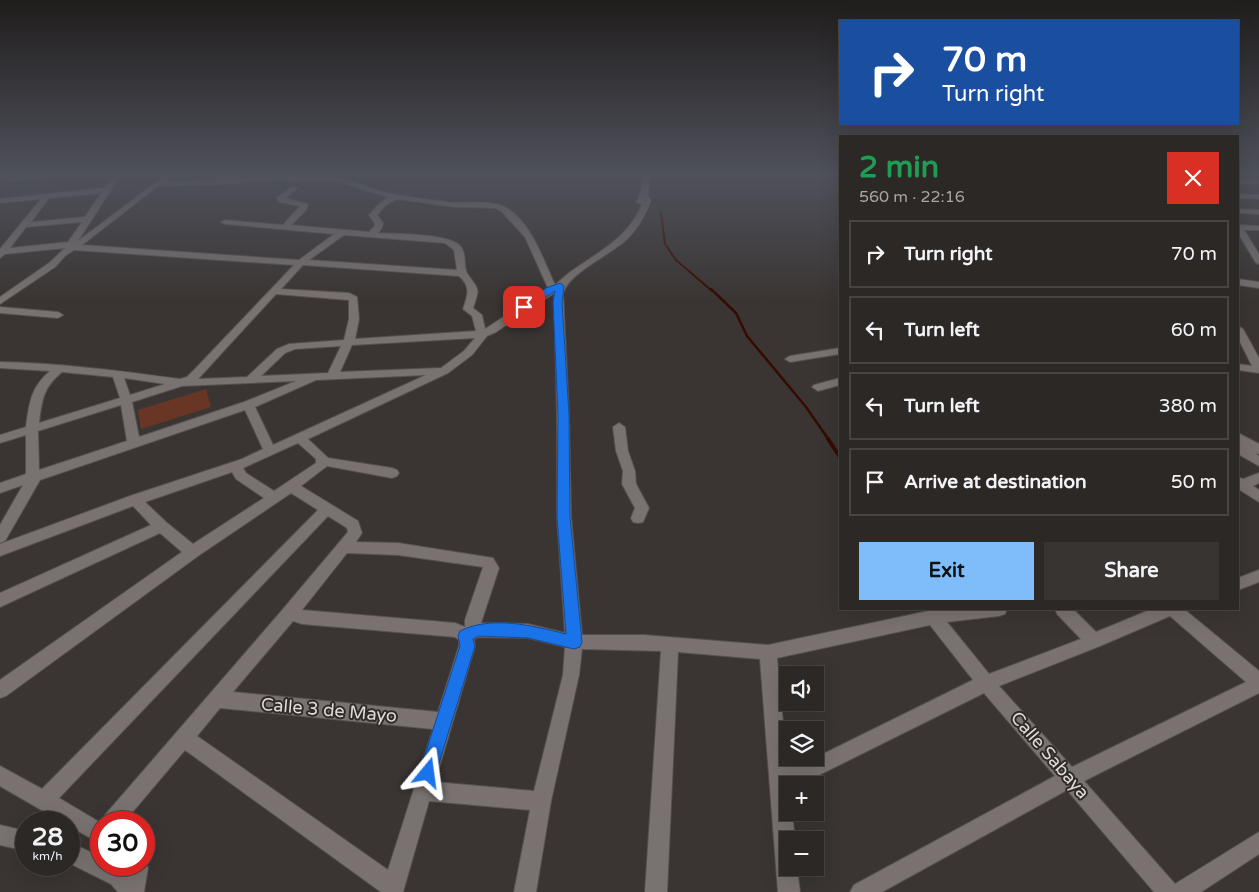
<!DOCTYPE html>
<html lang="en">
<head>
<meta charset="utf-8">
<style>
	:root { --surface:#2c2826; --page:#383432; --text:#f1f3f6; --muted:#a6a6a7; --line:#484443; --accent:#7ebdf9 }
	body { margin:0; font-family:"Varela Round",sans-serif; background:var(--page); color:var(--text); height:100vh; display:flex; flex-direction:column; font-size:19px; white-space:nowrap }
	* { box-sizing:border-box; margin:0 }
	p { font-size:16px; color:var(--muted) }
	.icon { flex:none; width:28px; height:28px; fill:none; stroke:currentColor; stroke-width:2; stroke-linecap:round; stroke-linejoin:round }
	.map { position:relative; flex:1; overflow:hidden }
	.sheet { position:absolute; left:839px; top:135px; width:400px; height:475px; display:flex; flex-direction:column; background:var(--surface); border-radius:0px; box-shadow:0 5px 20px #0002,0 0 0 1px var(--line) }
	.sheet>* { flex:none }
	.hud { position:absolute; left:839px; top:20px; width:400px; height:105px; border-radius:0px; box-shadow:0 5px 20px #0002,0 0 0 1px var(--line); background:#1a4fa0; color:#fff; overflow:hidden }
	.buttons { position:absolute; left:779px; top:666px; display:grid; gap:10px }
	.buttons a { display:grid; place-items:center; width:45px; height:45px; border-radius:0px; background:var(--surface); box-shadow:0 5px 20px #0002,0 0 0 1px var(--line); font-size:25px }
	.speed { position:absolute; left:15px; top:811px; display:flex; gap:10px; font-size:25px; font-weight:700; text-align:center }
	.speed>* { display:grid; place-content:center; width:65px; height:65px; border-radius:50%; background:var(--surface); box-shadow:0 5px 20px #0002,0 0 0 1px var(--line); line-height:1 }
	.speed small { font-size:12px; font-weight:400 }
	.speed .limit { border:8px solid #d22; background:#fff; color:#111 }
	.pin { position:absolute; display:grid; place-items:center; width:42px; height:42px; color:#fff; margin:-21px; border-radius:10px; box-shadow:0 2px 8px #0006 }
	.me { position:absolute; width:55px; margin:-28px; rotate:16deg; stroke-linejoin:round; filter:drop-shadow(0 0 4px #0008) }
	.turn { display:flex; align-items:center; gap:18px; height:105px; padding:0 20px; font-size:22px }
	.turn .icon { width:65px; height:65px; stroke-width:2.5 }
	.turn b { display:block; font-size:35px; line-height:42px }
	.round { display:grid; place-items:center; flex:none; width:52px; height:52px; border-radius:0px; background:var(--page) }
	.overview { display:flex; align-items:center; justify-content:space-between; height:85px; padding:0 20px }
	h1 { font-size:30px; font-weight:800; line-height:38px; color:#1e9e55 }
	.button { display:flex; gap:10px; margin-top:auto; padding:10px 20px }
	.button a { flex:1; height:58px; border-radius:0px; background:var(--accent); color:#111; font-size:20px; font-weight:800; line-height:58px; text-align:center }
	.button a+a { background:var(--page); color:var(--text) }
	ul { padding:0; list-style:none }
	li { display:flex; align-items:center; gap:15px; height:68px; margin:0 10px 8px; padding:0 10px; border:2px solid var(--line); border-radius:0px }
	li div { flex:1 }
	li b { display:block; font-size:19px }
	li em { font-style:normal }
	.map>svg:first-child { display:block }
	.green { fill:#693525 }
	.lines { fill:none; stroke-linecap:round; stroke-linejoin:round }
	.stream-far2 { stroke:#360b00; stroke-width:2 }
	.stream-far1 { stroke:#360b00; stroke-width:2.5 }
	.stream { stroke:#360b00; stroke-width:4 }
	.minor-casing { stroke:#565150; stroke-width:2 }
	.minor { fill:#797270; fill-rule:evenodd }
	.route { fill:#1a73e8; stroke:#114b97 }
	.labels { text-anchor:middle; dominant-baseline:central; stroke-width:4; stroke-linejoin:round; paint-order:stroke }
	.near-street-label { font-size:18px; fill:#dfdbda; stroke:#302b29 }
</style>
</head>
<body>
<div class="map">
<svg width="1259" height="892" viewBox="0 0 1259 892">
	<rect width="100%" height="100%" fill="#3a3533"/>
	<path class="green" d="M206,389L211,407L141,429L138,410Z"/>
	<g class="lines">
		<path class="stream-far2" d="M661,213L665,244L676,260L712,291"/>
		<path class="stream-far1" d="M711,289L736,313L747,336L806,407L829,440"/>
		<path class="stream" d="M828,439L840,457"/>
		<g class="minor-casing">
			<g id="minor">
				<path d="M21,176H46L42,178L9,181L5,179Z"/>
				<path d="M113,176H120L78,241L163,177L167,179L164,182C222,180 283,172 339,178C352,179 364,186 376,190C398,197 423,198 447,202C464,204 493,199 507,208C532,224 543,259 555,285C561,280 567,274 573,270C600,251 629,237 642,204L636,202L640,195L644,176H651L648,195L651,201C645,216 638,229 626,240C610,255 568,273 563,294L569,415L571,517L582,635H644L768,645L933,610L1007,609L1005,614L999,616L947,622L989,674L1081,639L1057,614L1055,609H1073L1096,632L1152,609H1184L1259,671V693L1084,781L1175,884L1259,832V854L1201,892H1154L1067,790L882,892H850L854,885L1055,776L984,693L807,781L788,785V812H792L795,840H788V868H797L800,892H778L760,659L678,652L667,892H645L661,651L582,649L579,675L551,801L536,892H514L530,810L429,801L403,892H381L185,750L124,822H102L105,815L284,608L348,532L347,528L328,516L59,798L101,823V844L69,826V822H62L0,786V766L42,789L318,510L291,493L198,556L6,696L0,698V680L182,552L160,533L0,607V593L151,525L133,506L0,556V544L130,496L242,459L263,449L245,410L40,480L5,541L0,543V525L23,485L0,493V483L26,474V435L0,443V435L26,427C29,403 31,387 50,371L0,368V362C60,363 120,371 180,379L187,377L195,369L294,265L74,250L65,256L55,267L0,304V297L49,263L65,248L5,254L0,258V249L41,199L0,203V199L104,188ZM275,180L340,182L388,197L378,205L369,215L375,224L374,227L369,232L291,225L306,210L308,204L285,198L297,188L293,186L277,198L279,202L300,206L283,225L225,220L221,222L225,224L334,234L299,260L82,245L158,186L230,184ZM101,193L85,217L31,222L49,198ZM397,199L455,207L495,208L502,212L525,237L548,288L485,329L482,315L473,308C481,286 478,290 467,273C463,266 467,255 461,247C451,233 395,234 378,233L382,228L383,223L377,215L386,205ZM82,222L68,242L10,248L26,227ZM344,235L445,243L454,250L457,270L309,260ZM303,265L459,276C471,287 468,295 463,309L472,316L476,331L355,339L359,319L357,297L349,293L281,289ZM554,293L557,415V517L565,633L528,624L481,623L499,568L493,558L398,543L356,542L362,533L358,521L301,486L327,466L392,478L397,476L399,473L397,470L392,468L328,458L308,439L448,373L472,355L487,336L496,332ZM276,294L349,300V319L344,340L289,344L277,349L247,377L198,379ZM475,338L464,351L441,368L340,372L352,345ZM341,346L328,373L261,376L285,353L295,349ZM62,372L113,377L120,398L39,423C42,399 43,388 62,372ZM426,375L273,445L255,407L316,380ZM124,378L165,384L130,395ZM296,381L244,402L139,437L132,402L182,386ZM121,405L127,441L39,470L38,431ZM298,443L316,459V463L274,491L246,473L243,468ZM232,472L236,479L264,498L193,544L166,522L145,502ZM347,553L398,555L483,567L465,620V627L455,623L302,610ZM1170,616L1246,682L1072,767L999,686L1100,646ZM293,621L302,624L455,637L459,640V646L438,712L233,692ZM930,625L973,680L815,758L799,765L787,766L777,658ZM478,637L528,638L565,647L563,675L534,791L435,782L475,646L474,639ZM220,708L433,729L388,870L197,736Z"/>
				<rect x="1238" y="180" width="21" height="4"/>
				<path d="M1238,194L1259,195V199L1238,198Z"/>
				<path d="M1238,209L1259,210V214L1238,213Z"/>
				<path d="M1238,225L1259,226V230H1244L1259,254V264L1256,263L1238,233Z"/>
				<path d="M1238,279L1259,282V288L1238,285Z"/>
				<path d="M0,307L58,312L63,315L58,318L0,313Z"/>
				<path d="M1238,326L1243,329L1259,358V373L1238,370V364L1252,366L1238,338Z"/>
				<path d="M840,348V354L790,362L785,359L790,356Z"/>
				<path d="M840,378V385L818,391L812,387L814,385Z"/>
				<path d="M619,423L625,427L628,451L635,471L636,484L649,508L643,522L638,523L633,522L631,518L635,508L622,484L623,471L616,451L613,427Z"/>
				<path d="M1238,433L1259,444V454L1255,453L1259,456V466L1238,454V444L1241,445L1238,442Z"/>
				<path d="M1259,473V483L1253,486L1259,490V502L1240,490L1238,491V477L1243,479Z"/>
				<path d="M1259,570V582L1238,590V578Z"/>
				<path d="M0,825L26,831V851L0,845Z"/>
				<path d="M69,842L101,857V865H116L127,871V865H144V858L148,868L144,892H118L111,884L69,863Z"/>
			</g>
		</g>
		<use href="#minor" class="minor"/>
	</g>
	<linearGradient id="sky" x2="0" y2="1"><stop stop-color="#201d1c"/><stop offset="0.58" stop-color="#4f515b"/><stop offset="1" stop-color="#4f515b" stop-opacity="0"/></linearGradient>
	<rect width="1259" height="301" fill="url(#sky)"/>
	<path class="route" d="M560,283L564,286L562,302L569,415L570,517L582,642L580,647L574,649L528,638L478,636L473,639L475,646L436,773L434,779L428,782L422,779L419,773L460,646L458,636L460,631C492,615 533,626 566,634L557,517L558,415L553,302L555,291L528,309H521L520,307L546,288Z"/>
	<g class="labels">
		<g class="near-street-label">
			<text transform="translate(329 710) rotate(5)">Calle 3 de Mayo</text>
			<text transform="translate(1050 755) rotate(49)">Calle Sabaya</text>
		</g>
	</g>
</svg>
<div class="buttons">
<a><svg class="icon" aria-label="sound" viewBox="0 0 24 24"><path d="M4 9h4l5-4v14l-5-4H4zM17 9q2 3 0 6"/></svg></a>
<a><svg class="icon" aria-label="layers" viewBox="0 0 24 24"><path d="M12 4l9 5-9 5-9-5zM3 14l9 5 9-5"/></svg></a>
<a>+</a>
<a>−</a>
</div>
<div class="speed"><div>28<small>km/h</small></div><div class="limit">30</div></div>
<div class="pin" style="left:524px;top:307px;background:#d93025"><svg class="icon" aria-label="arrive" viewBox="0 0 24 24"><path d="M6 21V4h12l-3 4 3 4H6"/></svg></div>
<svg class="me" style="left:428px;top:773px" viewBox="-20 -20 40 40"><path d="M0-17L14 15 0 8-14 15z" fill="#1a73e8" stroke="#fff" stroke-width="4"/></svg>
<div class="hud">
<div class="turn"><svg class="icon" aria-label="right" viewBox="0 0 24 24"><path d="M7 20v-9h11M14 6l5 5-5 5"/></svg><div><b>70 m</b>Turn right</div></div>
</div>
<section class="sheet">
<div class="overview"><div><h1>2 min</h1><p>560 m · 22:16</p></div><a class="round" style="background:#d93025;color:#fff"><svg class="icon" aria-label="close" viewBox="0 0 24 24"><path d="M6 6l12 12M18 6L6 18"/></svg></a></div>
<ul>
<li><svg class="icon" aria-label="right" viewBox="0 0 24 24"><path d="M7 20v-9h11M14 6l5 5-5 5"/></svg><div><b>Turn right</b></div><em>70 m</em></li>
<li><svg class="icon" aria-label="left" viewBox="0 0 24 24"><path d="M17 20v-9H6M10 6l-5 5 5 5"/></svg><div><b>Turn left</b></div><em>60 m</em></li>
<li><svg class="icon" aria-label="left" viewBox="0 0 24 24"><path d="M17 20v-9H6M10 6l-5 5 5 5"/></svg><div><b>Turn left</b></div><em>380 m</em></li>
<li><svg class="icon" aria-label="arrive" viewBox="0 0 24 24"><path d="M6 21V4h12l-3 4 3 4H6"/></svg><div><b>Arrive at destination</b></div><em>50 m</em></li>
</ul>
<div class="button"><a>Exit</a><a>Share</a></div>
</section>
</div>
</body>
</html>
